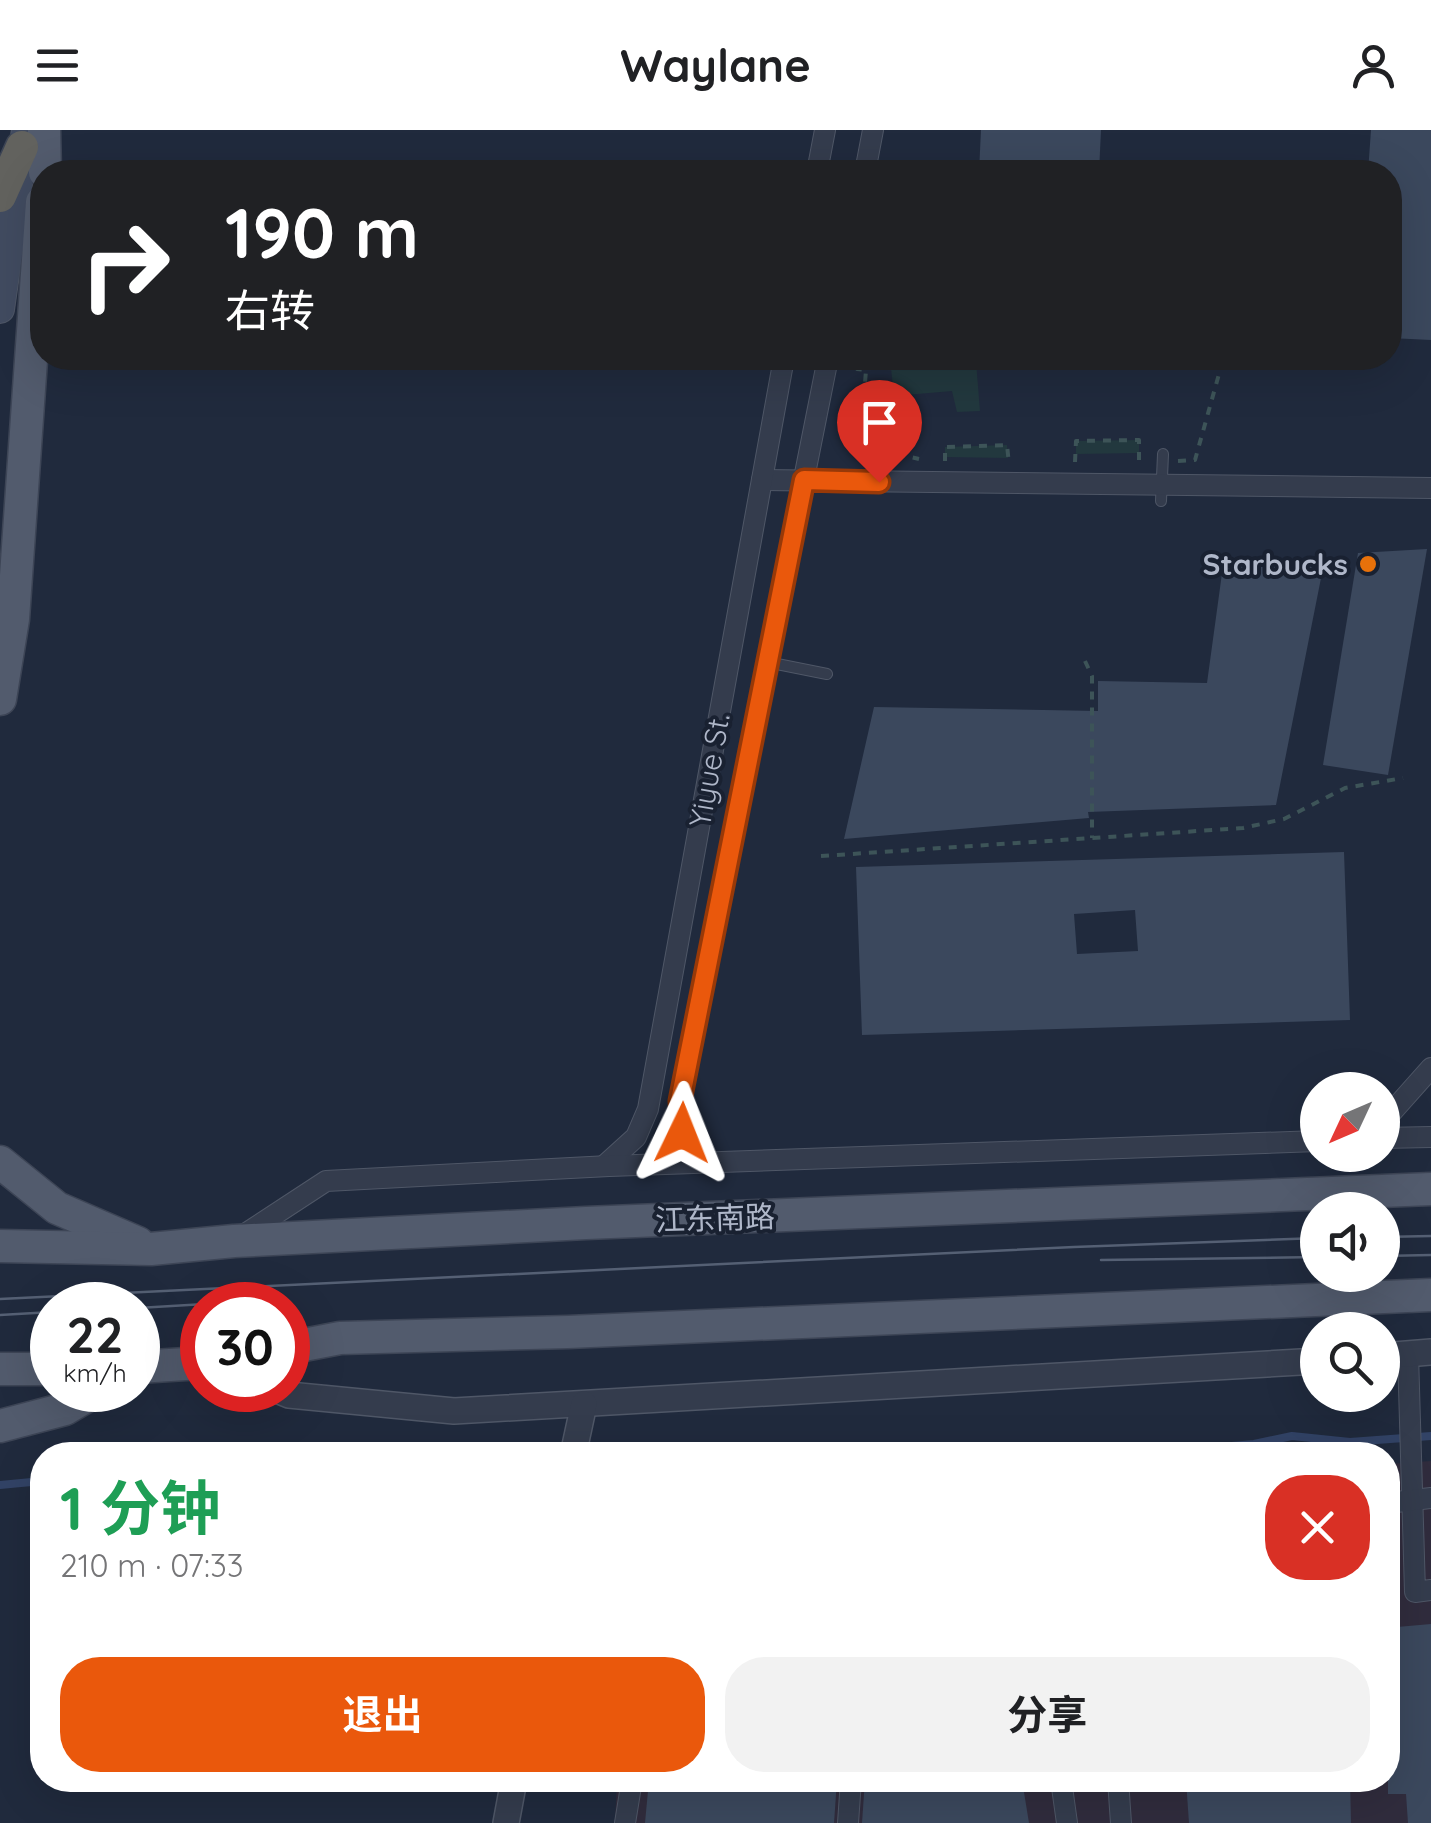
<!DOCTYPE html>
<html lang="zh">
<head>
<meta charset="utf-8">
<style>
	:root { --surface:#fff; --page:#f2f2f2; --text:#202124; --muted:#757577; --accent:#ea580c }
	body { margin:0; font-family:Quicksand,"Noto Sans SC",sans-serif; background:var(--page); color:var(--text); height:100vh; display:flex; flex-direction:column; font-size:38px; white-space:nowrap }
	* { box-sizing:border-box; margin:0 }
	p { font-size:32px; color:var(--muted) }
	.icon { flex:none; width:55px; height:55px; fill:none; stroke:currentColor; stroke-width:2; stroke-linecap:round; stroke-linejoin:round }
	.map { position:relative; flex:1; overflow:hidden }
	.details { position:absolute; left:30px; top:1312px; width:1370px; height:350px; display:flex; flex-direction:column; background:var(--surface); border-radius:40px; box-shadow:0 10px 40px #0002 }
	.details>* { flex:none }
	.top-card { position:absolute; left:30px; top:30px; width:1372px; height:210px; border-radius:40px; box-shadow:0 10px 40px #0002; background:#202124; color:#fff; overflow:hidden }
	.needle { width:65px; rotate:226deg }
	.tools { position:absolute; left:1300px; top:942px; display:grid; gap:20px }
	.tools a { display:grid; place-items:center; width:100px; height:100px; border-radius:50%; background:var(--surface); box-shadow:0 10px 40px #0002; font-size:50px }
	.speed { position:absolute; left:30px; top:1152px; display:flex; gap:20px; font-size:50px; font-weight:700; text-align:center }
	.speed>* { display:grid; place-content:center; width:130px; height:130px; border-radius:50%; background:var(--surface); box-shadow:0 10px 40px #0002; line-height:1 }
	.speed small { font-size:25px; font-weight:400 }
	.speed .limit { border:15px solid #d22; background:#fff; color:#111 }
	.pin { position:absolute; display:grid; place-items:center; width:85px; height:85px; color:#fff; margin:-102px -42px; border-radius:50% 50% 50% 0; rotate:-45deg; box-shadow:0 0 10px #0007 }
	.pin .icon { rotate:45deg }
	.me { position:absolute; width:110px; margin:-55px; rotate:2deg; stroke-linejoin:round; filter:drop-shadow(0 0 8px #0008) }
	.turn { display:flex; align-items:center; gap:35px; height:210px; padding:0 30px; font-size:45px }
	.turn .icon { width:130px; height:130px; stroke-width:2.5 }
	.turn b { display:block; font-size:70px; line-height:85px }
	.round { display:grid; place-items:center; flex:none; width:105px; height:105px; border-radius:40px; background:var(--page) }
	.overview { display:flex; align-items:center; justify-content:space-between; height:170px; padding:0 30px }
	h1 { font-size:60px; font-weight:700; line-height:75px; color:#1e9e55 }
	.action { display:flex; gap:20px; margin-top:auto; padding:20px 30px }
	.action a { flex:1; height:115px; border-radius:40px; background:var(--accent); color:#fff; font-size:40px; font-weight:700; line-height:115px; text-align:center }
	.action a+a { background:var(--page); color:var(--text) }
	header { display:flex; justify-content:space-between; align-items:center; height:130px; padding:0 30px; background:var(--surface); font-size:45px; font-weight:700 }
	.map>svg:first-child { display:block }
	.medical { fill:#302c3d }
	.green { fill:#22383e }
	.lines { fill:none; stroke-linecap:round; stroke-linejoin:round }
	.stream { stroke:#324366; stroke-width:8 }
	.building { fill:#3b485d; fill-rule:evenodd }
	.service-casing { stroke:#4f5767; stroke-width:12 }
	.minor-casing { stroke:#4f5767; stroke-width:22 }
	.tertiary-casing { stroke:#4f5767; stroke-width:28 }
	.secondary-casing { stroke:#4f5767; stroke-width:30 }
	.primary-casing { stroke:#3d4556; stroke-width:35 }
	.trunk-casing { stroke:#3c4454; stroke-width:35 }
	.path { stroke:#3d5458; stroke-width:4; stroke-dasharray:8 8; stroke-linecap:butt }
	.service { stroke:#343c4d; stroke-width:10 }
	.minor { stroke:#343c4d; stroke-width:20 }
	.tertiary { stroke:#343c4d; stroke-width:25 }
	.secondary { stroke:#414b60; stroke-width:28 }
	.primary { stroke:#525b6d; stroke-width:32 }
	.trunk { stroke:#62625e; stroke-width:32 }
	.tram { stroke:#556074; stroke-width:2.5 }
	.route-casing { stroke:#983908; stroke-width:25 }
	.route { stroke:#ea580c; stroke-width:18 }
	.food-dot { fill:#e8710a; stroke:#192131; stroke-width:4 }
	.labels { text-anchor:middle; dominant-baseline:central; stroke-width:8; stroke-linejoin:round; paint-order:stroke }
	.poi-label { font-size:30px; font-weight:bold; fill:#afb7c9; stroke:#192131; text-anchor:end }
	.street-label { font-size:30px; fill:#afb7c9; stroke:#192131 }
</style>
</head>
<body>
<header><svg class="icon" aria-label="menu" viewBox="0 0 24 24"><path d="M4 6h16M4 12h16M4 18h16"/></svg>Waylane<svg class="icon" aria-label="person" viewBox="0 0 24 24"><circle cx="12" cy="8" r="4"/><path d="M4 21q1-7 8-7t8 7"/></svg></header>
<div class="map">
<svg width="1431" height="1693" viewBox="0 0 1431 1693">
	<rect width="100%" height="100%" fill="#202a3d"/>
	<path class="medical" d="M1431,1331V1693H615L617,1650H1388V1334Z"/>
	<g class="green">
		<path d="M976,231L980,281L957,282L952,261L894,266L891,238Z"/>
		<path d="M1139,310V323L1076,324V311Z"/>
		<path d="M1007,315L1008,328L945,327V317Z"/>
	</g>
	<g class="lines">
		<g class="stream">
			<path d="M905,1325L1080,1319L1132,1325L1254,1314L1292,1306L1350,1312L1431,1306"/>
			<path d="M0,1355L42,1351"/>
		</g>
	</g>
	<g class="building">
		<path d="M981,0H1101L1099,42H979Z"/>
		<path d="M1371,0H1431V210L1390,208V42H1368Z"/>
		<path d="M1427,419L1388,645L1323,635L1358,423Z"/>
		<path d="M1324,433L1276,675L1088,682L1089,688L844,709L874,577L1098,581V551L1207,553L1223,436Z"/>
		<path d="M1344,722L1350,890L862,905L856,737ZM1135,780L1138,821L1077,824L1074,784Z"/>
		<path d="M1431,1494V1693H1408L1406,1664H1388V1558H1399L1397,1497Z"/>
		<path d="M649,1650H837L834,1693H645Z"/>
		<path d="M865,1650H1022L1029,1693H862Z"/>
		<path d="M1186,1650H1350L1351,1693H1189Z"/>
	</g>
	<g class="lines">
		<g class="service-casing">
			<g id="service">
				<path d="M1161,371L1163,324"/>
				<path d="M767,532L827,544"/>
			</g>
		</g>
		<g class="minor-casing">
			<g id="minor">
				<path d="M817,42L825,0"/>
				<path d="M865,42L873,0"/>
				<path d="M762,350L1431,358"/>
				<path d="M1382,993L1431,938"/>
				<path d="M1382,1008L1431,1007"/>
				<path d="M706,1032L682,1003L680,971L828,228"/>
				<path d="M604,1036L636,1007L648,979L784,228"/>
				<path d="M242,1106L326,1051L609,1036L1318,1011"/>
				<path d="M1408,1224L1415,1462L1431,1460"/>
				<path d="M1388,1373L1431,1368"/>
				<path d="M1061,1650L1067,1693"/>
				<path d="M1118,1650L1121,1693"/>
				<path d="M625,1693L632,1650"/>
				<path d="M848,1693L851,1650"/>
			</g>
		</g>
		<g class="tertiary-casing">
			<g id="tertiary">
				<path d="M1382,1226L1431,1222"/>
				<path d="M277,1260L289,1265L454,1281L1318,1231"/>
				<path d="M573,1325L584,1274"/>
				<path d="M506,1693L514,1650"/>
			</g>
		</g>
		<g class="secondary-casing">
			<path id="secondary" d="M0,179L26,0"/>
		</g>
		<g class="primary-casing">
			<g id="primary">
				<path d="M44,0L45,42"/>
				<path d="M0,569L13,489L42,72"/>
				<path d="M0,1032L57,1078L138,1113"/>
				<path d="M0,1116L151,1119L234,1111L586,1093L1431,1059"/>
				<path d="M288,1218L340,1208L568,1202L1431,1165"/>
				<path d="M138,1237L202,1233"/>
				<path d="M0,1239H52"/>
				<path d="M0,1296L65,1279L97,1260"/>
			</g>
		</g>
		<g class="trunk-casing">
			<path id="trunk" d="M0,66L22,17"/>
		</g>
		<g class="path">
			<path d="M868,228L859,229L857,239L866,240L864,266L854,265C854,311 880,320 919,329"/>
			<path d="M945,331V317L1007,315L1009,334"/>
			<path d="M1178,331L1195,330L1219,244L1210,228"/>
			<path d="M1075,332L1076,311L1139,310V332"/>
			<path d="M1085,531L1092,546V708"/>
			<path d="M821,726L1243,698L1284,689L1345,658L1403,648"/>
		</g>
		<use href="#service" class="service"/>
		<use href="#minor" class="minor"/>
		<use href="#tertiary" class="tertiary"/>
		<use href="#secondary" class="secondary"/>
		<use href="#primary" class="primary"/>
		<use href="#trunk" class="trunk"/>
		<g class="tram">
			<path d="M1382,1107L1431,1106"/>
			<path d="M1382,1126L1431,1125"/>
			<path d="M1101,1130L1318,1127"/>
			<path d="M0,1169L1074,1117L1318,1108"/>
			<path d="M138,1178L222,1173"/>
			<path d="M0,1185L52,1182"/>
		</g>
	</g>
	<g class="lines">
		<g class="route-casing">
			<path id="route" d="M682,1003L680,971L804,350L879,352"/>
		</g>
		<use href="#route" class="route"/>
	</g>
	<circle class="food-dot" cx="1368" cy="434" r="10"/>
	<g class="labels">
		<g class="poi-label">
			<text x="1348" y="434">Starbucks</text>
		</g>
		<g class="street-label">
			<text transform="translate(709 640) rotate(-80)">Yiyue St.</text>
			<text transform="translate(715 1088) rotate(-2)">江东南路</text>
		</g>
	</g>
</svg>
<div class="tools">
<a><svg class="needle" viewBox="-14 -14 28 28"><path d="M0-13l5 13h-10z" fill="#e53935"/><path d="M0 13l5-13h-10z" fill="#757577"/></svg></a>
<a><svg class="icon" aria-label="sound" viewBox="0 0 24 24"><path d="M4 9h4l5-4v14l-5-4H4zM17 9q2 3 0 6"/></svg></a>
<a><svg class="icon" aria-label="search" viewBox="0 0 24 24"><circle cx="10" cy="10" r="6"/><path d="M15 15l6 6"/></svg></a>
</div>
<div class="speed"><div>22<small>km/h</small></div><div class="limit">30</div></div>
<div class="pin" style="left:879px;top:352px;background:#d93025"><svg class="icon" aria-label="arrive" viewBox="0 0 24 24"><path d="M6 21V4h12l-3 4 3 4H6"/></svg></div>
<svg class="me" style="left:682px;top:1003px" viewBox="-20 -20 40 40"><path d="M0-17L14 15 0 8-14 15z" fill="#ea580c" stroke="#fff" stroke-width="4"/></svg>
<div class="top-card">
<div class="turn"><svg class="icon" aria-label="right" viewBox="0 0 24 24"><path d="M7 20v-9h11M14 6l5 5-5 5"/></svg><div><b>190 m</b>右转</div></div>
</div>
<section class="details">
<div class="overview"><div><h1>1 分钟</h1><p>210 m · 07:33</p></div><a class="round" style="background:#d93025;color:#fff"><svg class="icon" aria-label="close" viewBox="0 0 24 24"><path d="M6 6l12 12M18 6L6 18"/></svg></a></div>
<div class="action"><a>退出</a><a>分享</a></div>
</section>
</div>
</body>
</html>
